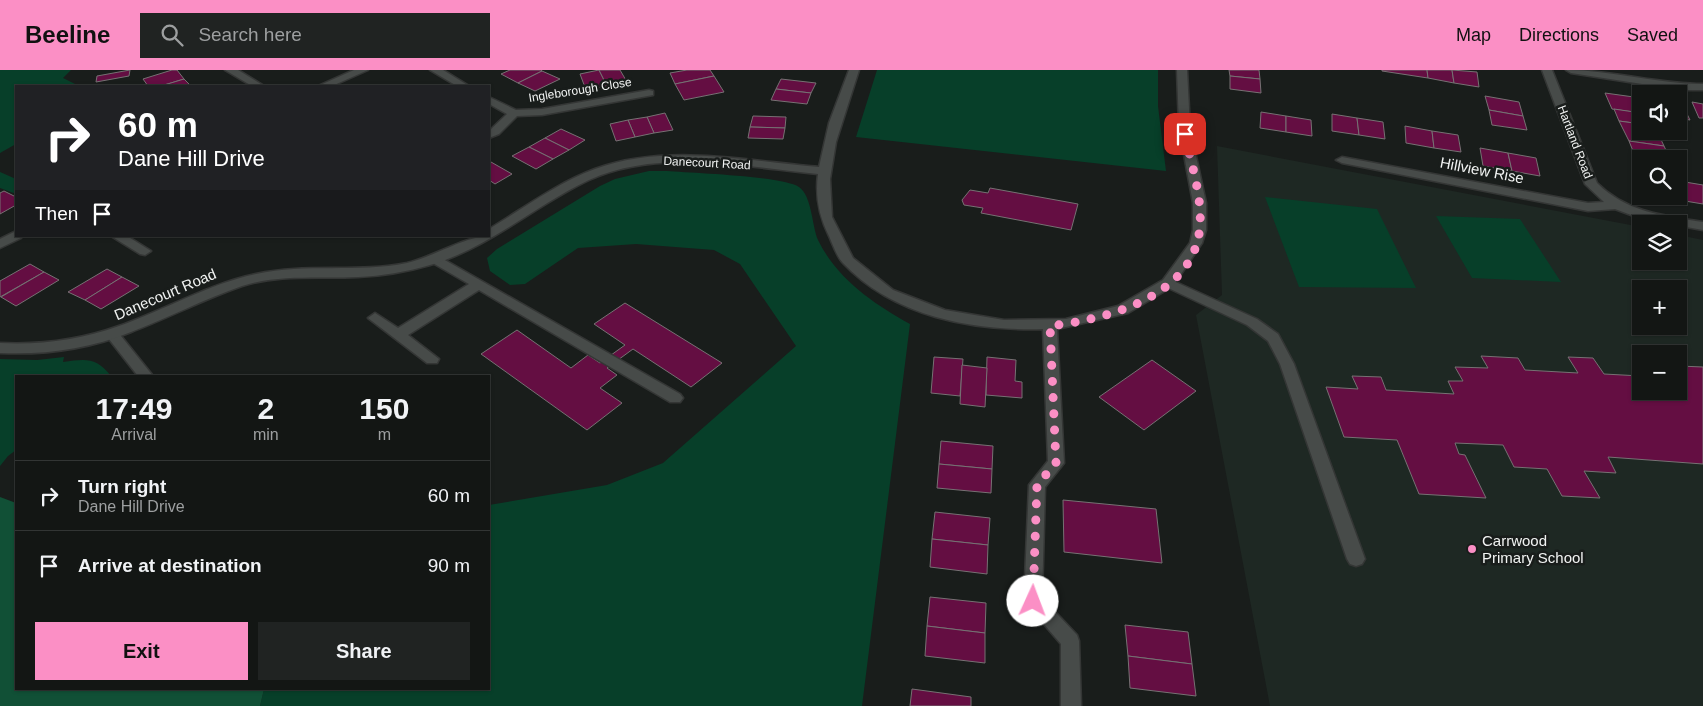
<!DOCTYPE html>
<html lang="en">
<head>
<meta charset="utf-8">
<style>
	:root { --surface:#131614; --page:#202322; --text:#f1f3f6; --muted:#9d9fa0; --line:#323534; --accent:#fb8fc5 }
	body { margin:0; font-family:Arial,sans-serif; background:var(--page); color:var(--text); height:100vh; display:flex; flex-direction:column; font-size:19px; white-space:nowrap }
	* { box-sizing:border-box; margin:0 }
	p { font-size:16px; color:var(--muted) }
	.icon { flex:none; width:28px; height:28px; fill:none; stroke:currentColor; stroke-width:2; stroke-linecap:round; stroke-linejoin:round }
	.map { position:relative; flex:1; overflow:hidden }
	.side { position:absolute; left:15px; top:305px; width:475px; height:315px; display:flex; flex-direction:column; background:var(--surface); border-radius:0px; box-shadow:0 1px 4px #0004,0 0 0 1px var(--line) }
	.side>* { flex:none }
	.hud { position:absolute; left:15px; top:15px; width:475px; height:152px; border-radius:0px; box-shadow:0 1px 4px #0004,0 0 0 1px var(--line); background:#202124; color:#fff; overflow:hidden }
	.controls { position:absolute; left:1632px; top:15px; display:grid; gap:10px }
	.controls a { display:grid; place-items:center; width:55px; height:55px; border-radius:0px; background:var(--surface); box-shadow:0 1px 4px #0004,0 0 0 1px var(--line); font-size:25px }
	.pin { position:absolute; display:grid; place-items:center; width:42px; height:42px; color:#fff; margin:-21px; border-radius:10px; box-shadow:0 2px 8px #0006 }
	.me { position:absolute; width:55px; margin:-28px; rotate:2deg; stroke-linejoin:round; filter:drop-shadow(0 0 4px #0008) }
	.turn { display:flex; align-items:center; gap:18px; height:105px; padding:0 20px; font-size:22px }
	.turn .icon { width:65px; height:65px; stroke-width:2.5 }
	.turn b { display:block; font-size:35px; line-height:42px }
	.then { display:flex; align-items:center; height:48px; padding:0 20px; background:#0003; gap:10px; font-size:19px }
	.eta { display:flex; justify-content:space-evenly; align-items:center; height:85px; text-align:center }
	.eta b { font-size:30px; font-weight:700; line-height:35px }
	.cta { display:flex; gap:10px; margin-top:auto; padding:10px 20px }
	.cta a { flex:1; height:58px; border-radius:0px; background:var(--accent); color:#111; font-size:20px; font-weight:700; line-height:58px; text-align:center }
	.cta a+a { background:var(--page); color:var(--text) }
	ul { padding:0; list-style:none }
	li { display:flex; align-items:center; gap:15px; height:70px; padding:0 20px; border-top:1px solid var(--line) }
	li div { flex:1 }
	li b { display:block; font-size:19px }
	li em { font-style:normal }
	header { display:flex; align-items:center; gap:30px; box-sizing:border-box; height:70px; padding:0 25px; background:var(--accent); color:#111 }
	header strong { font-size:24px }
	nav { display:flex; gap:28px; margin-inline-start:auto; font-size:18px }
	.search { width:350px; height:45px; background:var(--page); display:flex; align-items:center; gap:12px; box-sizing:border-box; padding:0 18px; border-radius:0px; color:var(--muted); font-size:19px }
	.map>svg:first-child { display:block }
	.built { fill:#1e2823; fill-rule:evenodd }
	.green { fill:#073f29 }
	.forest { fill:#115036 }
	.building { fill:#640e42; stroke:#767173 }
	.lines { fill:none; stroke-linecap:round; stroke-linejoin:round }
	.lane-casing { stroke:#343635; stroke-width:3 }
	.street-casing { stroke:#343635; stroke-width:3 }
	.lane { fill:#474b49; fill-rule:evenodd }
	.street { fill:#474b49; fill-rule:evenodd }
	.route { stroke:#fb8fc5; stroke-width:9; stroke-dasharray:0 16.2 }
	.poi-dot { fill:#fb8fc5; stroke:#191d1b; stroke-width:2 }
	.labels { text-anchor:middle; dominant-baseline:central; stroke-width:5; stroke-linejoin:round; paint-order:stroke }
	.far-street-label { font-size:12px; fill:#f1f3f2; stroke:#191d1b }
	.street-label { font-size:15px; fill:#f1f3f2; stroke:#191d1b }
	.poi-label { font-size:15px; fill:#f1f3f2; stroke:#191d1b; text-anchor:start }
</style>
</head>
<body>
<header>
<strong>Beeline</strong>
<div class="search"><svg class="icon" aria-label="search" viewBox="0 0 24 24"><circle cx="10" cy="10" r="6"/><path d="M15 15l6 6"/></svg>Search here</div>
<nav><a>Map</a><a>Directions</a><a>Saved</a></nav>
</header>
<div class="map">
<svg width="1703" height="636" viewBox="0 0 1703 636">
	<rect width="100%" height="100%" fill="#191d1b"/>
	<path class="built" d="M1217,76L1641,157V191H1679V165L1703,170V636H1270L1196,245L1222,225ZM1641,219H1679V256H1641ZM1641,284H1679V321H1641Z"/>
	<g class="green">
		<path d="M0,0H71L63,8L79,16H16V74L0,83Z"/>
		<path d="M877,0H1158V36L1166,101L856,67Z"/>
		<path d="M649,101H667C692,103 782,106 799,117C812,126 812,156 818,170C837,209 874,234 910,254L862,636H260L264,619H489V435L607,415L663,393L796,276L740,194L714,180L636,174L578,178L525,214L510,215L490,201L487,188L497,179L600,116L615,109Z"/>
		<path d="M0,102L16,109V124L0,118Z"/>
		<path d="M1265,127L1377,139L1416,218L1299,217Z"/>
		<path d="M1436,146L1520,149L1561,212L1472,208Z"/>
		<path d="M64,287L63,292C86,289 96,287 111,306H16V380L8,386L0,396V289L37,290Z"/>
	</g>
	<path class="forest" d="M0,427L16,433V619H264L260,636H0Z"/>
	<g class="building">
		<path d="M130,0L129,6L96,12L97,6Z"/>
		<path d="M172,0H177L184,9L161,16H148L143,9Z"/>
		<path d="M510,0H541L542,1L518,13L501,4Z"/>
		<path d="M599,0L607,16L586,20L580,4Z"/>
		<path d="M599,0H620L627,12L607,16Z"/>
		<path d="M687,0H710L714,6L675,14L670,3Z"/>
		<path d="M1229,0H1259L1260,9L1230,6Z"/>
		<path d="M1427,0L1428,8L1382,1V0Z"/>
		<path d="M1427,0H1452L1454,13L1428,8Z"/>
		<path d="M1452,0L1477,2L1479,17L1454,13Z"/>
		<path d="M542,1L560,9L535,21L518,13Z"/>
		<path d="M714,6L724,22L684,30L675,14Z"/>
		<path d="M1230,6L1260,9L1261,23L1230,19Z"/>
		<path d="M184,9L191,16H161Z"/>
		<path d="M781,9L816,13L811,23L776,19Z"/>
		<path d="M776,19L811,23L807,34L771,30Z"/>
		<path d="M1605,23L1641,28V43L1612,39Z"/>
		<path d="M1485,26L1519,32L1523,46L1489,40Z"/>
		<path d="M1692,32L1703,34V48H1699Z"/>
		<path d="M1679,34H1682L1690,50L1679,48Z"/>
		<path d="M1614,39L1641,43V54L1619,51Z"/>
		<path d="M1489,40L1523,46L1527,60L1492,55Z"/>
		<path d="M1261,42L1286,46V62L1260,58Z"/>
		<path d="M665,43L673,60L654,63L647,47Z"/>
		<path d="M1332,44L1357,48L1359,65L1332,61Z"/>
		<path d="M753,46L786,47L785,58L750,57Z"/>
		<path d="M1286,46L1311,50L1312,66L1286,62Z"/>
		<path d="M647,47L654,63L635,67L628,50Z"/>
		<path d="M1357,48L1383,52L1385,69L1359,65Z"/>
		<path d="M628,50L635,67L616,71L610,54Z"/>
		<path d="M1619,51L1641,54V61H1657L1664,76L1629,71Z"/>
		<path d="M1405,56L1432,61L1434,78L1406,73Z"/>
		<path d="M750,57L785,58L783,69L748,68Z"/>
		<path d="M561,59L585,70L569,80L545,68Z"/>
		<path d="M1432,61L1458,65L1461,82L1434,78Z"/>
		<path d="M545,68L569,80L553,89L529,77Z"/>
		<path d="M1629,71L1664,76L1670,89L1635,86Z"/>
		<path d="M529,77L553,89L536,99L512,86Z"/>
		<path d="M1480,78L1508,83L1512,101L1483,96Z"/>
		<path d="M1508,83L1536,88L1540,106L1512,101Z"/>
		<path d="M491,92L512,104L495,114L489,110V93Z"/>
		<path d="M1679,111L1703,115V134L1685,131Z"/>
		<path d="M990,118L1078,134L1071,160L981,143L983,138L964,135L962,130L970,120L988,123Z"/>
		<path d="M4,121L16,127V135L0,144V123Z"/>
		<path d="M30,194L44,202L0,227V211Z"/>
		<path d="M107,199L122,207L85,230L68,222Z"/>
		<path d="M44,202L59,210L16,236L1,227Z"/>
		<path d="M122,207L139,216L101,239L85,230Z"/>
		<path d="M625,233L722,293L691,317L633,279L607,298L617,305L600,318L622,333L587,360L481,284L517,260L571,298L588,285L600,293L625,275L594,254Z"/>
		<path d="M1481,286L1518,288L1525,300L1578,303L1568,287L1593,288L1604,304L1641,306V321H1679V296L1703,297V394L1608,387L1616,403L1584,401L1600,428L1562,426L1547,399L1514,397L1503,375L1455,373L1459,384L1465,385L1486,428L1419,424L1397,370L1344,367L1326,317L1358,319L1352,306L1381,307L1386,320L1454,324L1448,311H1463L1455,297L1488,298Z"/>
		<path d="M934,287L963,289L960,326L931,323Z"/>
		<path d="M987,287L1016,290L1015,311L1022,312V328L986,325Z"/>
		<path d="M1152,290L1196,321L1144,360L1099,327Z"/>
		<path d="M962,295L987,298L985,337L960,334Z"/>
		<path d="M941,371L993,376L992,399L939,394Z"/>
		<path d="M939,394L992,399L991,423L937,418Z"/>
		<path d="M1063,430L1156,439L1162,493L1064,482Z"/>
		<path d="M935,442L990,448L988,475L932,469Z"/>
		<path d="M932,469L988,475L987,504L930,497Z"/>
		<path d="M930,527L986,533L985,563L927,556Z"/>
		<path d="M1125,555L1188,562L1192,594L1128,586Z"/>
		<path d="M927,556L985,563V593L925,586Z"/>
		<path d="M1128,586L1192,594L1196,626L1130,618Z"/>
		<path d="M912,619L971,627V636H910Z"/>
	</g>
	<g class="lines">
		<g class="lane-casing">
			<g id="lane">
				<path d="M436,185L680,324L683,328L680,332H670L479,220L408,265L439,289L437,293H427L368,248L375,243L398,258L469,214L431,192L429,189L431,186Z"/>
				<path d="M1169,209L1257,249L1278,264L1294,294L1365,489L1362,494L1356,496L1350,494L1347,489L1280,294L1268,271L1247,255L1164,216L1162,213Z"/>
				<path d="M112,259L117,261L153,306H138L105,264Z"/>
			</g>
		</g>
		<g class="street-casing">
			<g id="street">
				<path d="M225,0H238L264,16H252Z"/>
				<path d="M354,0H368L332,16H318Z"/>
				<path d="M430,0H443L469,16H457Z"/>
				<path d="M849,0H859L836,72L830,109L832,147L853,188L893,220L945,240L1004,250L1066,249L1118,236L1163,210L1190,173L1193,160V133L1179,58L1177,0H1187L1190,58L1206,133V160L1202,173L1173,216L1128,243L1057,259L1064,393L1045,417L1042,528L1077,565L1079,571L1081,636H1061V574L1024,531L1029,415L1048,391L1043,259C973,261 894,247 843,193C837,187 833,175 829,166C819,146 815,127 818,104C745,97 659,78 589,110C534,136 489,178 430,195C406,202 382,206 358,207C319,209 280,204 242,216C204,229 168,248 131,262C89,279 45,285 0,283V273C41,275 80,270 119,256C165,240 208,214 256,204C306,193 357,203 407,193C433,187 466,166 489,166V159C524,138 557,113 595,99C666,73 747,91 819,97L829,53Z"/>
				<path d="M1542,0H1552L1597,113C1626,142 1664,146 1703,152V160L1642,149L1615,139L1588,141L1342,93L1336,90L1342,87L1588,133L1604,132L1585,114Z"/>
				<path d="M1566,0C1612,0 1657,14 1703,14V20H1681L1571,3Z"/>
				<path d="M649,20L653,21V25L542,45L517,46L499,64L489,68V61L507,44L489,34V27L516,40L542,39Z"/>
				<path d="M16,161V166H22L21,168L0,178V169Z"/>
				<path d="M111,166H127L151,181L145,185L140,184Z"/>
			</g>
		</g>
		<use href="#lane" class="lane"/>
		<use href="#street" class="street"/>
	</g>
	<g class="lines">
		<path class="route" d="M1033,531L1037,415L1056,393L1050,256C1107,249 1196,227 1200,155C1202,126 1191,93 1185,64"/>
	</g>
	<circle class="poi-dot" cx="1472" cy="479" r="5"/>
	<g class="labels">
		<g class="far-street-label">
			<text transform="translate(580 20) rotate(-9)">Ingleborough Close</text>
			<text transform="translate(1575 72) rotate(69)">Hartland Road</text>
			<text transform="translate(707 93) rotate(3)">Danecourt Road</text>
		</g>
		<g class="street-label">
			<text transform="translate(1482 100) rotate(11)">Hillview Rise</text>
			<text transform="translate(165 224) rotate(-23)">Danecourt Road</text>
		</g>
		<g class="poi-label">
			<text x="1482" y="470">Carrwood<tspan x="1482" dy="17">Primary School</tspan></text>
		</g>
	</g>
</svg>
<div class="controls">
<a><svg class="icon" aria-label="sound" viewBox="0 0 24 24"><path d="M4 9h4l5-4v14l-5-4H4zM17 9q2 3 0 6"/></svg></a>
<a><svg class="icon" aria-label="search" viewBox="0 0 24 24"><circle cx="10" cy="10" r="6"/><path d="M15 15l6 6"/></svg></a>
<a><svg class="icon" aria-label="layers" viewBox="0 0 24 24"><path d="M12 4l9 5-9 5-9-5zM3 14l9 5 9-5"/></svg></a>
<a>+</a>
<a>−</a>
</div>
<div class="pin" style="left:1185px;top:64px;background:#d93025"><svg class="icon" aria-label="arrive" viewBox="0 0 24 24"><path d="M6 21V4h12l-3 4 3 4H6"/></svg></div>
<svg class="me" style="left:1033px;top:531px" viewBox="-20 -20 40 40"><circle r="19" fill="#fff"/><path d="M0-13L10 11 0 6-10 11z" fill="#fb8fc5"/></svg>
<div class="hud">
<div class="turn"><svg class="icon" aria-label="right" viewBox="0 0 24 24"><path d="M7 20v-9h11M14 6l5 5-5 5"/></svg><div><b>60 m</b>Dane Hill Drive</div></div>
<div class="then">Then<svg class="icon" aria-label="arrive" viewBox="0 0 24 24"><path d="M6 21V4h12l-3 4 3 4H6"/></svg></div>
</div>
<section class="side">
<div class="eta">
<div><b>17:49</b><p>Arrival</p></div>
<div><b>2</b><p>min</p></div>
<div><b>150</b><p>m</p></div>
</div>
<ul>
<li><svg class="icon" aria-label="right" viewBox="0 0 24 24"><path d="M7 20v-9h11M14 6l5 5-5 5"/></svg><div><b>Turn right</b><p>Dane Hill Drive</p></div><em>60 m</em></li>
<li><svg class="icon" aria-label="arrive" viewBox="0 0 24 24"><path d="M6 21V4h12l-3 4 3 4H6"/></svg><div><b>Arrive at destination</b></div><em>90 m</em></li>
</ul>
<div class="cta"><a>Exit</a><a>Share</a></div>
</section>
</div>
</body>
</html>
